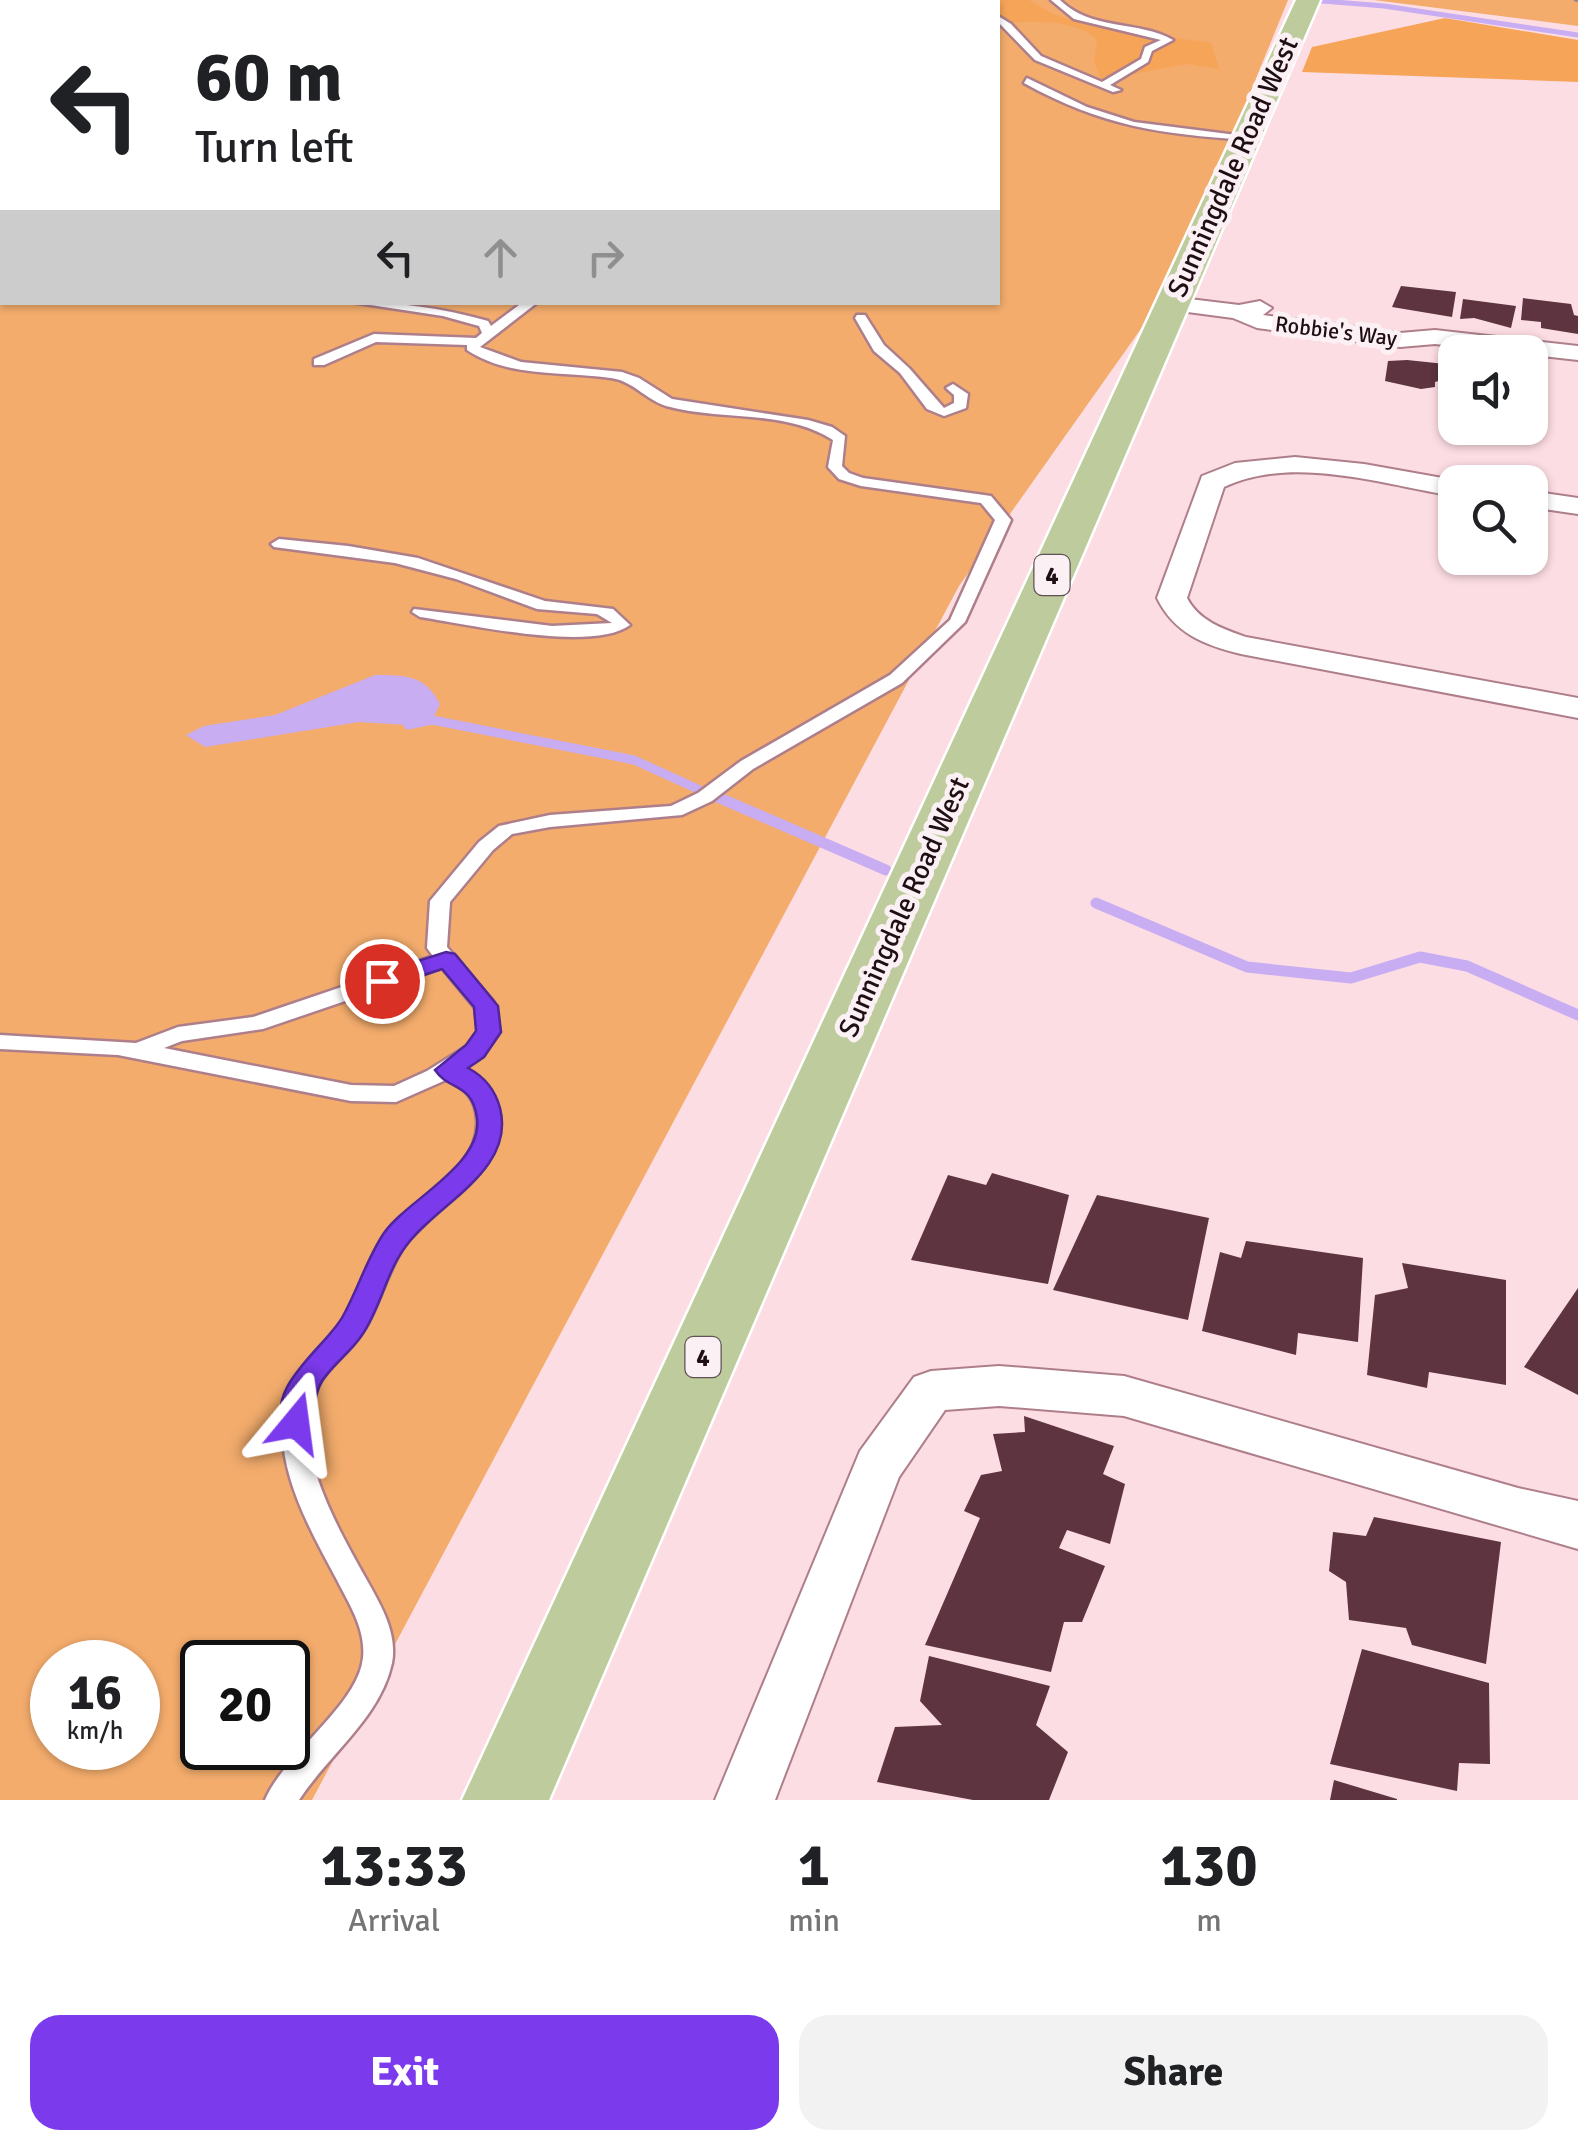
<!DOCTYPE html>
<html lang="en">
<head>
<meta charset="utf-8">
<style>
	:root { --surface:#fff; --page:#f2f2f2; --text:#202124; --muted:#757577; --accent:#7c3aed }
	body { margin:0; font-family:Signika,sans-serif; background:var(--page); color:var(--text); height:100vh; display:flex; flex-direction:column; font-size:38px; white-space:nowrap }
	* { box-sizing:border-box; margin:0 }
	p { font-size:32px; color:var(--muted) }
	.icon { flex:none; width:55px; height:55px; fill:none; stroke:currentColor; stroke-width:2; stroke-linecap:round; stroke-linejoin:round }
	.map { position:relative; height:1800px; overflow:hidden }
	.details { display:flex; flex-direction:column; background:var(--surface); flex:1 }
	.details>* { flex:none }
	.banner { position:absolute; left:0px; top:0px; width:1000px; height:305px; box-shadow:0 2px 8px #0004; background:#fff; color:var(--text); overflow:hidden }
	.buttons { position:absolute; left:1438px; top:335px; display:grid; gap:20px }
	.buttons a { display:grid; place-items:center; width:110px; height:110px; border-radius:20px; background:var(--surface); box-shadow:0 2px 8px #0004; font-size:50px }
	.speed { position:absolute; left:30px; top:1640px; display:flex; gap:20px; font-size:50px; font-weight:700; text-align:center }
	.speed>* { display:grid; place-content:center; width:130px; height:130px; border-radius:50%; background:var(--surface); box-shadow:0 2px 8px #0004; line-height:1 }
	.speed small { font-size:25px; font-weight:400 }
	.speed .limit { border:5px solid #111; border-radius:15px; background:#fff; color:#111 }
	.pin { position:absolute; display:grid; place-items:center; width:85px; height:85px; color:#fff; margin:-42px; border:5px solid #fff; border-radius:50%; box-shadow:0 2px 10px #0007 }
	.me { position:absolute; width:110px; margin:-55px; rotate:16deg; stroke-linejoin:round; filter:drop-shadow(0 0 8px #0008) }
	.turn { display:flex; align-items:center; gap:35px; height:210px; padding:0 30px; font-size:45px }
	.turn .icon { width:130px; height:130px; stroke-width:2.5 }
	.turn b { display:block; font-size:70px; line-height:85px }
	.lanes { display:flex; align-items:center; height:95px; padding:0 30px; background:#0003; justify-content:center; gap:50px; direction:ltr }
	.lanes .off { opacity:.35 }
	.eta { display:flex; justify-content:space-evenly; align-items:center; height:170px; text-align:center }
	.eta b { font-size:60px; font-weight:700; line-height:70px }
	.button { display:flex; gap:20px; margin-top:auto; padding:20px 30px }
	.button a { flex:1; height:115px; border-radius:30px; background:var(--accent); color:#fff; font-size:40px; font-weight:700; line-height:115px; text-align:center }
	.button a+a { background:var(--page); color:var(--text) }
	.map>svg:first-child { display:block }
	.green { fill:#f3ac6c; fill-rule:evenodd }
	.forest { fill:#f6a458 }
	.water { fill:#c8adf2 }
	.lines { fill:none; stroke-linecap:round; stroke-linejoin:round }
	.stream-far2 { stroke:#c8adf2; stroke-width:5 }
	.stream-far1 { stroke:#c8adf2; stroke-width:9 }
	.stream { stroke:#c8adf2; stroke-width:11 }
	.building { fill:#5d3440 }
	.service-casing { stroke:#ae7f8b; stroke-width:5 }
	.minor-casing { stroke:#ae7f8b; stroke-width:4 }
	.primary-casing { stroke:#fff; stroke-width:5 }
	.path { stroke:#9e858b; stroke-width:2.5; stroke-dasharray:4 2.5; stroke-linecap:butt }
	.service { fill:#fff; fill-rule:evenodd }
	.minor { fill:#fff; fill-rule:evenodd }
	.primary { fill:#becb9d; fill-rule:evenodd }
	.route { fill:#7c3aed; stroke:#51269a; stroke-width:2.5 }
	.labels { text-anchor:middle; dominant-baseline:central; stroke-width:10; stroke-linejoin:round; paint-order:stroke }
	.far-street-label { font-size:22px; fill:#1f0e13; stroke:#fbf0f3 }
	.shield { fill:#fbf0f3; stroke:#615256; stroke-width:2.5 }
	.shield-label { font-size:25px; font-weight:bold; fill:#1f0e13 }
	.street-label { font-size:28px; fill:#1f0e13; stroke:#fbf0f3 }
</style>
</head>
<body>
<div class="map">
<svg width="1578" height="1800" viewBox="0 0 1578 1800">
	<rect width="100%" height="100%" fill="#fddde4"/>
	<g class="green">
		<path d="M0,0H1288L1172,285L959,586L312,1800H0ZM2,2H998V302H2ZM52,1662H138V1748H52ZM202,1662H288V1748H202Z"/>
		<path d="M1374,0H1578V26Z"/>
	</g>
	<g class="forest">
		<path d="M956,0H1029L1053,14L1090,25L1211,43L1219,69L1187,64L1101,80L1094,60L1097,40C1074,17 1029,22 998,23V2Z"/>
		<path d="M1445,18L1578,40V82L1302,72L1312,47Z"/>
	</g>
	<path class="water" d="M375,675C406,675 425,675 440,704L432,720L408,725L359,722L205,747L186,735L204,726L275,715Z"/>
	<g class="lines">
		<path class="stream-far2" d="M1310,0L1384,6L1578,35"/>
		<path class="stream-far1" d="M408,725L432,720L634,760L711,795"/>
		<g class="stream">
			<path d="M706,792L886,870"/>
			<path d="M1096,903L1247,967L1351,978L1420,957L1467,966L1578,1015"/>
		</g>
	</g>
	<g class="building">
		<path d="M1401,286L1456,292L1452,317L1392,307Z"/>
		<path d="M1523,298L1571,304L1574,315L1578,316V334L1541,328V322L1521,320Z"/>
		<path d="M1463,299L1516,306L1511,328L1474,318L1460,319Z"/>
		<path d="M1407,360L1455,365L1454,381L1442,380L1435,382V387L1421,389L1385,381L1388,361Z"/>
		<path d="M992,1173L1069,1195L1048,1284L911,1260L948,1175L986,1185Z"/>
		<path d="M1097,1195L1209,1218L1188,1320L1053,1290Z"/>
		<path d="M1246,1241L1363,1258L1358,1342L1298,1333L1296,1355L1202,1331L1220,1252L1241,1258Z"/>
		<path d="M1402,1263L1506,1280V1385L1429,1372L1427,1388L1367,1375L1375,1295L1408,1288Z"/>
		<path d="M1578,1288V1395L1524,1367Z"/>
		<path d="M1024,1416L1114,1446L1103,1474L1125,1484L1110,1544L1067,1530L1059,1548L1105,1566L1082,1622H1064L1051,1672L925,1645L980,1518L964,1511L981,1475L1002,1471L993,1434L1025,1432Z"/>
		<path d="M1374,1517L1501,1542L1486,1664L1412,1645L1406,1628L1349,1620L1346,1582L1329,1571L1333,1532L1366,1536Z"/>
		<path d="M1362,1649L1489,1683L1490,1764L1459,1763L1457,1791L1330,1764Z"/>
		<path d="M929,1656L1050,1686L1036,1725L1068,1752L1049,1800H973L877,1782L895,1727L942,1725L920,1701Z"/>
		<path d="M1334,1780L1397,1799V1800H1330Z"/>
	</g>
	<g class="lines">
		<g class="service-casing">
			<g id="service">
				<path d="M552,0H561L562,2H554Z"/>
				<path d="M959,0H977L979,2H957Z"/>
				<path d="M1051,0H1060C1091,31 1138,20 1173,40L1152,51L1148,62L1110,85L1121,90L1113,92L1035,60L998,22V16L1011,24L1041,56L1102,82L1141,59L1145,47L1161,40L1074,19Z"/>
				<path d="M1027,78L1087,107L1134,122L1252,137L1247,140C1159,134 1102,126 1024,83Z"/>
				<path d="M351,302C399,302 442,308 488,321L491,326L523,302H538L480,347L521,362L622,372L639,378L672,399L808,420L832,427L845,436L842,466L849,473L863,478L991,496L1011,520L965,622L902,683L753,769L712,801L682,815L550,827L512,834L493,850L450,902L447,947L493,1001L500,1032L483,1056L465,1068C482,1078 497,1094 500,1115C506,1176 436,1203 405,1245C388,1269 381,1301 366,1327C352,1351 326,1367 315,1392C290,1447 339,1530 365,1577C379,1602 398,1632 392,1663C380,1718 329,1754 299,1800H265C285,1753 358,1705 363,1658C366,1629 349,1604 337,1580C305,1520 258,1440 298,1374C311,1352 332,1337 346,1316C362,1290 368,1259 386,1234C413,1196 480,1172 477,1120C476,1099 466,1089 448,1079L396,1102L351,1101L118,1055L0,1049V1035L136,1043L178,1027L253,1017L433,956L427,948L430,901L479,842L499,826L550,815L671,806L698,793L741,761L890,675L950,620L995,520L981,503L861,486L839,479L828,467L833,440C785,409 719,421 666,406C645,399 633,381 611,378C563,371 509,378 467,350V345L376,342L324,365H314V359L374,334L476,338L482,333L479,326L443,316ZM442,968L475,1008L478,1031L467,1046L427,1071L394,1086L351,1085L164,1048L182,1041L263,1029Z"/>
				<path d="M857,315H865L884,345L909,368L944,408L954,403V395L946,388L953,384L968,394L966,408L944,416L927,409L900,373L874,351L855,318Z"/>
				<path d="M279,539L348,546L418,558L545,601L613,609L630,625C592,653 467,624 420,617L412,612L414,609L552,626L612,623L597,614L537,609L456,579L395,563L274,547L271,544Z"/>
			</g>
		</g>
		<g class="minor-casing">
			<g id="minor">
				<path d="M1173,297L1239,305L1260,301L1272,308L1263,315L1400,333L1435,330L1578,346V360L1435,344L1400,347L1257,328L1233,318L1165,309L1161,304L1165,299Z"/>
				<path d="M1295,457L1364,464L1465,482H1455V496C1383,485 1293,454 1224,487L1187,598C1199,621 1223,629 1246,637L1578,698V718L1241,654C1204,645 1174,633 1157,598L1202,476L1235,463Z"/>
				<path d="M1530,491L1578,498V514L1530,507Z"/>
				<path d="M999,1366L1124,1376L1518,1488L1578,1501V1549L1124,1416L999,1406L945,1410L899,1477L775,1800H715L860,1451L914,1377L931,1371Z"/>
			</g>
		</g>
		<g class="primary-casing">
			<path id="primary" d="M1296,0H1320L549,1800H462Z"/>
		</g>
		<path class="path" d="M1574,0L1578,1"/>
		<use href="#service" class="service"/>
		<use href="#minor" class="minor"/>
		<use href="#primary" class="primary"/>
	</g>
	<path class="route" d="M446,952L455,954L498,1006L501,1032L484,1057L468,1068C485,1077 495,1089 500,1108C516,1171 437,1203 406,1246C386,1272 381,1308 362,1335C351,1352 333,1364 322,1381C312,1398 315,1415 307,1432L296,1436L285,1432C263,1386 325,1349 343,1316C358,1289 367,1258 384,1233C407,1200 483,1165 477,1118C472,1082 449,1091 435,1070L466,1045L476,1031L474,1007L442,969L382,989L371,981L374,975Z"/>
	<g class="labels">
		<g class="far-street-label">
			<text transform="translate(1336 331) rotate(7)">Robbie's Way</text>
		</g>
		<g class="shield">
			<rect x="1034.5" y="555" width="35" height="40" rx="8"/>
			<rect x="685.5" y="1337" width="35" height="40" rx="8"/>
		</g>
		<g class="shield-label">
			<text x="1052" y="575">4</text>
			<text x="703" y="1357">4</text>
		</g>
		<g class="street-label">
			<text transform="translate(1233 167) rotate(-66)">Sunningdale Road West</text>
			<text transform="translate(904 907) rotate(-66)">Sunningdale Road West</text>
		</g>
	</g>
</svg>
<div class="buttons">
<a><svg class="icon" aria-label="sound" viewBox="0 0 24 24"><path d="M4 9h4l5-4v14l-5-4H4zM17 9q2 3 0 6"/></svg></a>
<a><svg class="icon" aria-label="search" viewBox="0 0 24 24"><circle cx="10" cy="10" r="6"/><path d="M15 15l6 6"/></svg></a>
</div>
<div class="speed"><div>16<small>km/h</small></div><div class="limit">20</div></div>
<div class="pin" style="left:382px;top:981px;background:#d93025"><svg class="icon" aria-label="arrive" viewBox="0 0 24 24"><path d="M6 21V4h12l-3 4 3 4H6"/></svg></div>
<svg class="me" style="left:296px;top:1423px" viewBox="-20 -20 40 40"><path d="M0-17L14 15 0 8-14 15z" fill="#7c3aed" stroke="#fff" stroke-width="4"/></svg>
<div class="banner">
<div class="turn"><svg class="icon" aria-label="left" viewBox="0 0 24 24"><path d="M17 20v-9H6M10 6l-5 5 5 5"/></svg><div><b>60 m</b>Turn left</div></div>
<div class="lanes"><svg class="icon" aria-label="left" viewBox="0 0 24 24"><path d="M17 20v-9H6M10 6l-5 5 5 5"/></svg><svg class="icon off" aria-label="ahead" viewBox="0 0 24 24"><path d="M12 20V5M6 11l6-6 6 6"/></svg><svg class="icon off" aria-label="right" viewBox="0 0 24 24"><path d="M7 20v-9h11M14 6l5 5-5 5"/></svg></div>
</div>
</div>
<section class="details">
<div class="eta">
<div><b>13:33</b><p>Arrival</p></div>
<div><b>1</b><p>min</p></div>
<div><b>130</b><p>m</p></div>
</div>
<div class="button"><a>Exit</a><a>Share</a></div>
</section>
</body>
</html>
